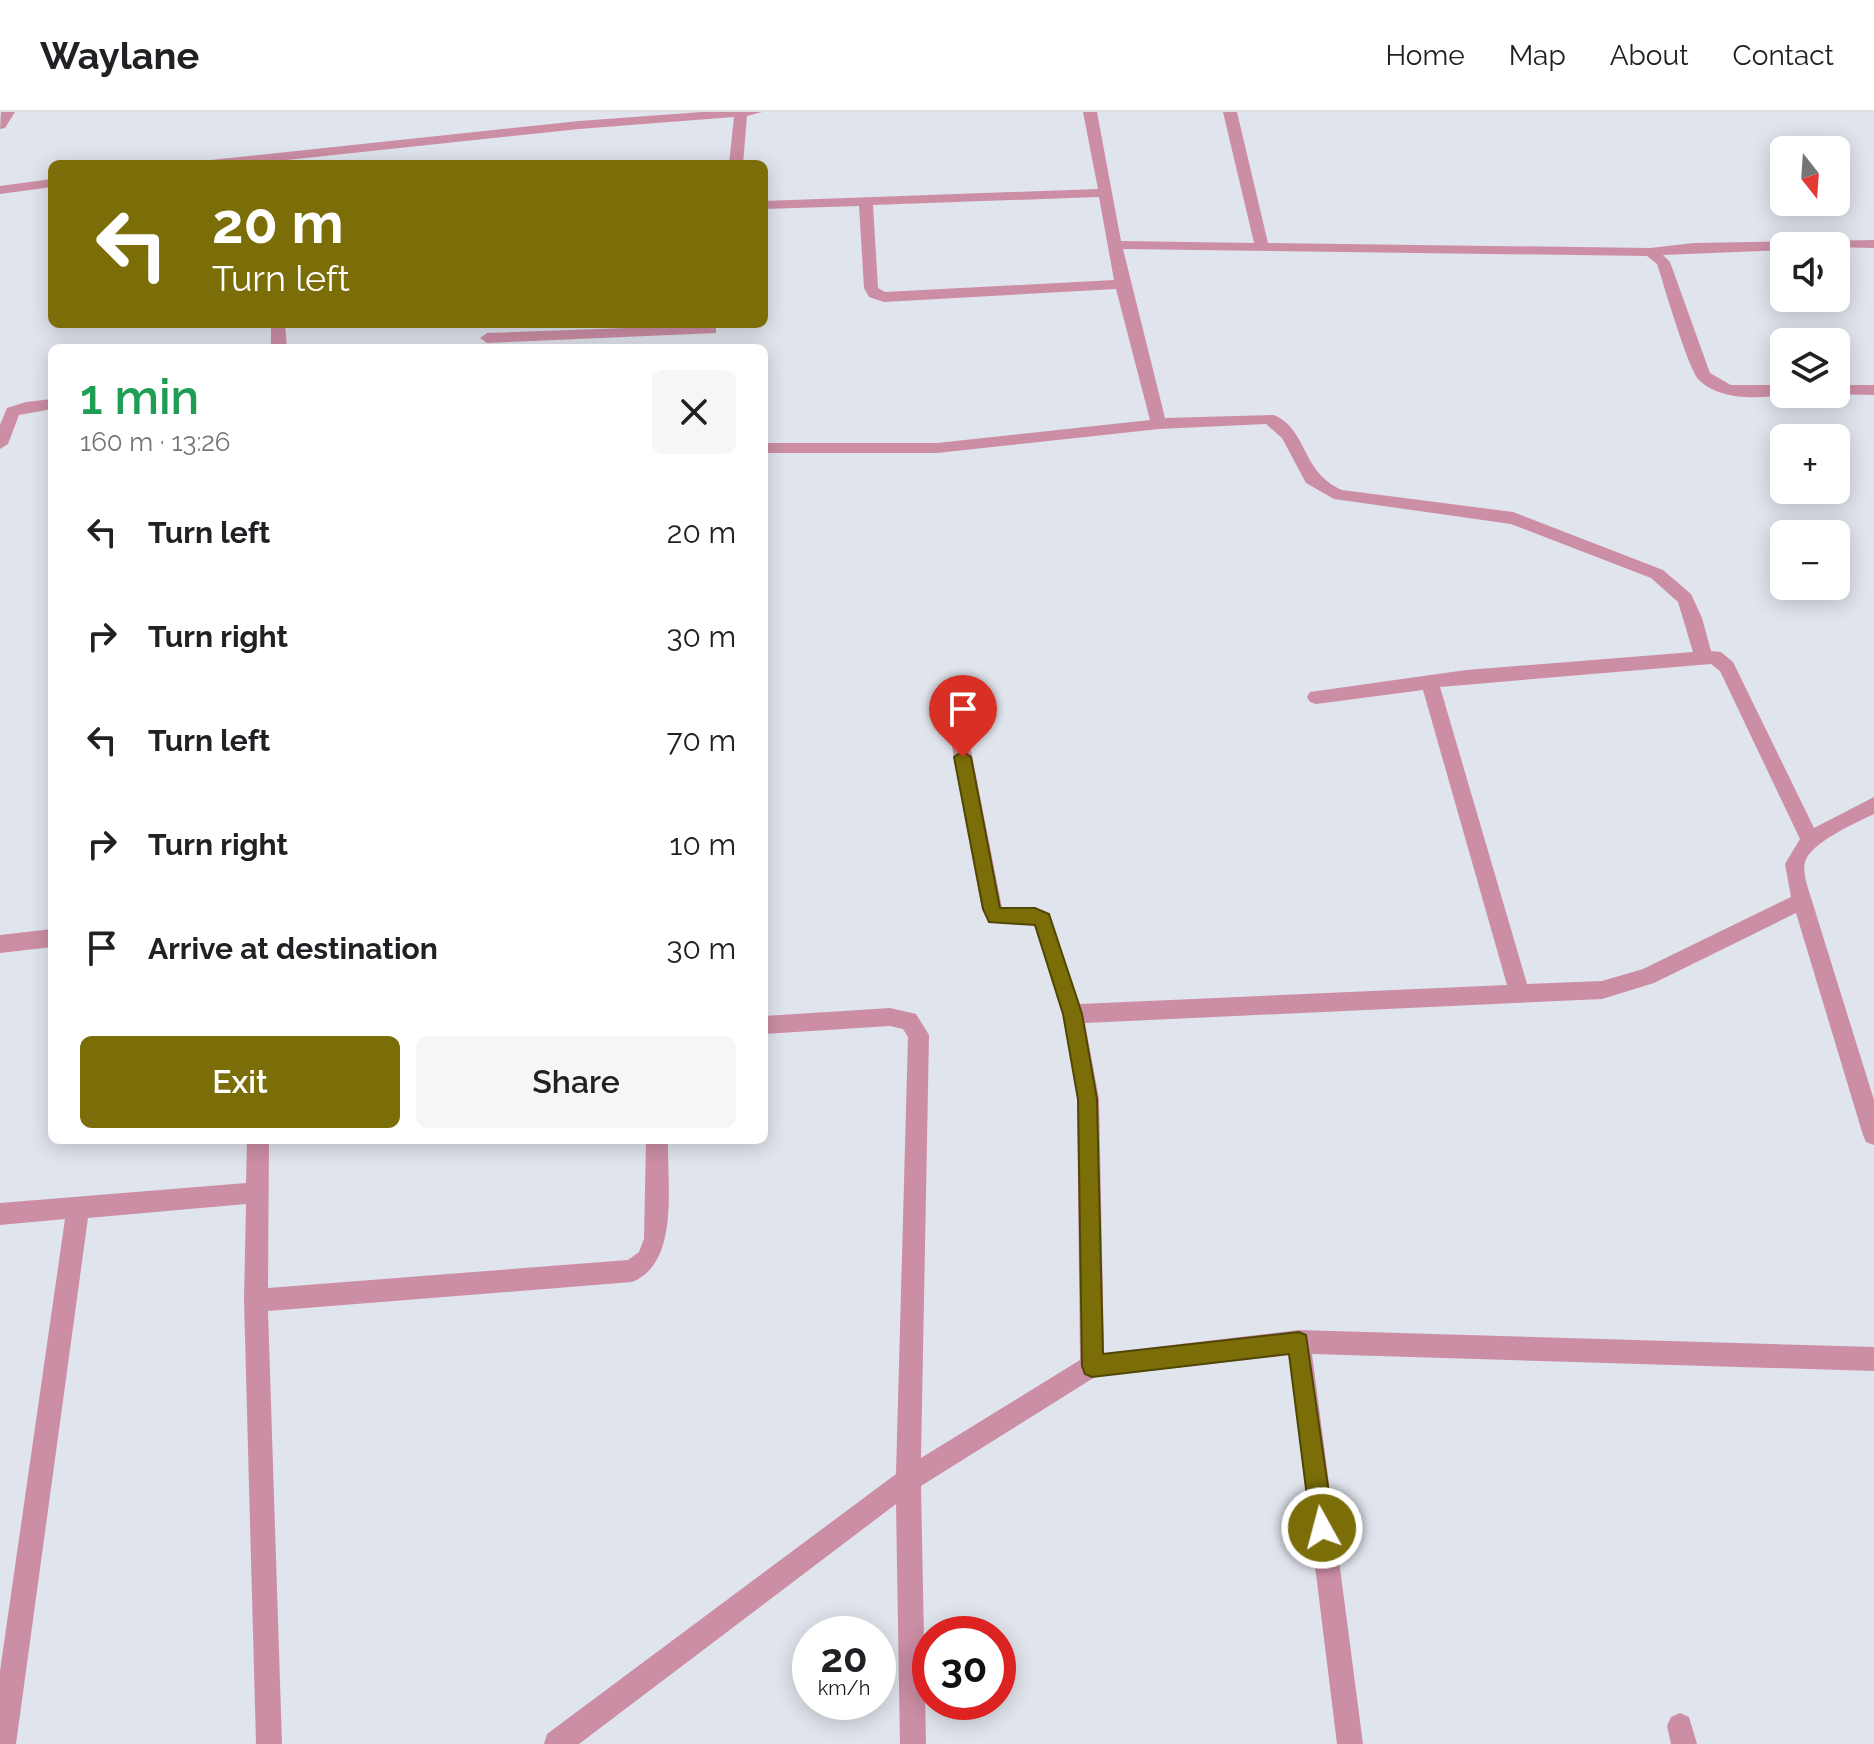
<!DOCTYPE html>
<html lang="en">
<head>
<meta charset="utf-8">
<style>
	:root { --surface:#fff; --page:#f6f6f6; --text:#202124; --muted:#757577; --line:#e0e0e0; --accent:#7b6d08 }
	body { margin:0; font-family:Raleway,sans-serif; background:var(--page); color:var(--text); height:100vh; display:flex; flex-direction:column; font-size:30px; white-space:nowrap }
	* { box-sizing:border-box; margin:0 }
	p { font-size:26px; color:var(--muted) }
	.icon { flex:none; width:44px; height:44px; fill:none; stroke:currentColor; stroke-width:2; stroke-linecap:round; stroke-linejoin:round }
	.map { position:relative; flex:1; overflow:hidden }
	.side { position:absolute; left:48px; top:232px; width:720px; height:800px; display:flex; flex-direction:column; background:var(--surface); border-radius:12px; box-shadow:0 4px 20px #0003 }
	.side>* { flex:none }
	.banner { position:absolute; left:48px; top:48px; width:720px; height:168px; border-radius:12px; box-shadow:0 4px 20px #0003; background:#7b6d08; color:#fff; overflow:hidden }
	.needle { width:52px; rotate:163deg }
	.buttons { position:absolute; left:1770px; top:24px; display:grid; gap:16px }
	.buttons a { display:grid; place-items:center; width:80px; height:80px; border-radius:12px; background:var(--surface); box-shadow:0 4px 20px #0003; font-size:40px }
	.speed { position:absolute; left:792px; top:1504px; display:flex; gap:16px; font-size:40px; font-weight:700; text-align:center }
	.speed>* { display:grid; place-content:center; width:104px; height:104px; border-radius:50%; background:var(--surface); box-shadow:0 4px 20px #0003; line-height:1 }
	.speed small { font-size:20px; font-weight:400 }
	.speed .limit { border:12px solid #d22; background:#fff; color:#111 }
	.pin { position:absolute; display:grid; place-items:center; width:68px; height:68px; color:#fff; margin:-82px -34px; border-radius:50% 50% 50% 0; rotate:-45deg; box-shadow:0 0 8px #0007 }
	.pin .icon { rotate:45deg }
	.me { position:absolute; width:88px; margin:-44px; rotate:353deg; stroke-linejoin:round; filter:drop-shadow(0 0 6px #0008) }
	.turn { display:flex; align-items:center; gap:28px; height:168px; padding:0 32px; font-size:36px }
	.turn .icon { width:104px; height:104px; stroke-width:2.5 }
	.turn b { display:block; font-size:56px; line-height:68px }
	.round { display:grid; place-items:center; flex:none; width:84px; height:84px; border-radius:12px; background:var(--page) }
	.summary { display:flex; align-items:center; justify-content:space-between; height:136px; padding:0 32px }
	h1 { font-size:48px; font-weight:600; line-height:60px; color:#1e9e55 }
	.action { display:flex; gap:16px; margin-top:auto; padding:16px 32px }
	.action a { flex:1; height:92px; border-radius:12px; background:var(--accent); color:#fff; font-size:32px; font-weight:600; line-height:92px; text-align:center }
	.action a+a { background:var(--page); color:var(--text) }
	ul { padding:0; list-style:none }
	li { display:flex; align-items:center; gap:24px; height:104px; padding:0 32px }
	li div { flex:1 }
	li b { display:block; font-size:30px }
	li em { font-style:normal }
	header { display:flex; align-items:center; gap:48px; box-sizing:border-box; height:112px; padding:0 40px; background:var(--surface); border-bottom:2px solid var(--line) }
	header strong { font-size:38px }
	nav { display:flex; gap:44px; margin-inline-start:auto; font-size:28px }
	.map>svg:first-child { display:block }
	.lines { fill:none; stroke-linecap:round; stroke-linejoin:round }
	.minor { fill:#cc8ea5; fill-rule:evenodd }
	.route { fill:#7b6d08; stroke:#504705; stroke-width:2 }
</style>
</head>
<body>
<header>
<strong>Waylane</strong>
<nav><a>Home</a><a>Map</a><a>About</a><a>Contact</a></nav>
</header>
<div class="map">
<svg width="1874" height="1632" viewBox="0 0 1874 1632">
	<rect width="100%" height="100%" fill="#e0e4ec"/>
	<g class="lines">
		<g class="minor">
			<path d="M1,0H15L5,16L0,17Z"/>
			<path d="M702,0H762L747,4L743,52H729L734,5L579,17L249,52H204L211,48L579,9Z"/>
			<path d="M1083,0H1097L1121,129L1254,131L1223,0H1237L1268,131L1650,136L1694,131L1874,128V136L1784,134V138L1663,143L1670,150L1710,261L1731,273H1784V282H1788C1761,287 1720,289 1699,268C1688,257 1664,173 1657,152L1647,144L1123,137L1165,306L1274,303C1309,319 1300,359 1342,378L1513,400L1663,458L1691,482L1702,506L1711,539L1721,540L1733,550L1814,716L1874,685V702C1856,711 1811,730 1805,750C1802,762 1809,778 1812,789L1874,988V1033L1866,1030L1863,1023L1796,801L1654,871L1602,887L1085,911L1099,987L1104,1241L1299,1218L1874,1235V1259L1312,1242L1363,1632H1337L1289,1243L1095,1265L921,1374L926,1632H900L896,1392L579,1632H544L547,1622L896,1362L908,925L903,917L890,914L764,922V904L890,896L916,902L929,923L921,1346L1080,1248L1077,987L1063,902L1034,813L989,810L982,797L949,618L952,613H964L967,618L1002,796H1035L1049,802L1080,892L1507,873L1423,578L1316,592L1310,590L1307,585L1310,580L1466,558L1693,540L1678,490L1651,466L1511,412L1334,387L1306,371L1282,326L1266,312L1159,317L937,341H764V331H937L1150,308L1116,177L884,190L869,185L864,176L859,94L764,97V89L1098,77ZM1099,85L1114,168L885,180L878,176L873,93ZM1711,552L1720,559L1800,727L1785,752L1791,785L1643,857L1602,869L1527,872L1440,575Z"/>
			<path d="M52,67V75L0,82V74Z"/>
			<path d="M271,212H285L287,236H271Z"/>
			<path d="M711,213L716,215V221L487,231L480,226L487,221Z"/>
			<path d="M1836,273H1874V283L1832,282H1836Z"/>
			<path d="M52,287V297L19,303L8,332L0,337V313L7,296L26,290Z"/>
			<path d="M52,817V835L0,841V823Z"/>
			<path d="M247,1028H269L268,1176L628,1148L639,1140L644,1127L646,1028H668C667,1072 680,1151 632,1170L268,1199L282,1632H256L244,1188L246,1092L88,1106L16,1632H0V1559L65,1107L0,1113V1091L246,1071Z"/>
			<path d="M1680,1601L1689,1605L1697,1632H1671L1667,1614L1671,1605Z"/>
		</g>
	</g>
	<path class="route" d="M963,639L971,645L1000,796H1035L1049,802L1082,902L1097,987L1103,1242L1299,1220L1306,1223L1334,1416L1330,1424L1322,1427L1314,1424L1311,1416L1289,1242L1092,1265L1085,1262L1082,1254L1078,987L1063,902L1035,813L989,810L983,797L954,645Z"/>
</svg>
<div class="buttons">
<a><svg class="needle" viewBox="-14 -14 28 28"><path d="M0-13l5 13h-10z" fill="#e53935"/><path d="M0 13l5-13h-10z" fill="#757577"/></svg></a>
<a><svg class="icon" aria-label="sound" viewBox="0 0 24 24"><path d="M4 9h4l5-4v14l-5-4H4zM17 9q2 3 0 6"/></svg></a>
<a><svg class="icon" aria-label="layers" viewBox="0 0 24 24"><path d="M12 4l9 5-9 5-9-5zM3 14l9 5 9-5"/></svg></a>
<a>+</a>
<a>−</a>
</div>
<div class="speed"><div>20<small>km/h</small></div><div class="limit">30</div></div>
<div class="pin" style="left:963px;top:645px;background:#d93025"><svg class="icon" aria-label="arrive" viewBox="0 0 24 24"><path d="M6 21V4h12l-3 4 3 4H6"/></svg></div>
<svg class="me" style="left:1322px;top:1416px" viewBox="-20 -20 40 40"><circle r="17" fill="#7b6d08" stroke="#fff" stroke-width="3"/><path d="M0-11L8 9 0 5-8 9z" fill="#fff"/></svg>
<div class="banner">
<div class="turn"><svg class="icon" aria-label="left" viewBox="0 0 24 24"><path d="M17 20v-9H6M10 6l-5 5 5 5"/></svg><div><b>20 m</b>Turn left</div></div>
</div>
<section class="side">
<div class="summary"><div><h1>1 min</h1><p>160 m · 13:26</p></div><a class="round"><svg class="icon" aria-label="close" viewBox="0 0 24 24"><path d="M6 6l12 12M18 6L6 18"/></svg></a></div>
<ul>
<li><svg class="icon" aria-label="left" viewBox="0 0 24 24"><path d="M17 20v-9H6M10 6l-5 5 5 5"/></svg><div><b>Turn left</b></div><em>20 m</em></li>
<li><svg class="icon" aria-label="right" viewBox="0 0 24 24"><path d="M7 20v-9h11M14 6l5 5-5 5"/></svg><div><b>Turn right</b></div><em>30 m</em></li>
<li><svg class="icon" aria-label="left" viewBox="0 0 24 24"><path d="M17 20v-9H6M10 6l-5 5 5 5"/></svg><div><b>Turn left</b></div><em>70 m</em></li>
<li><svg class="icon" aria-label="right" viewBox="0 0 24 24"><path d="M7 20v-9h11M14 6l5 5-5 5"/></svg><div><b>Turn right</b></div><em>10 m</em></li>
<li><svg class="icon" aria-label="arrive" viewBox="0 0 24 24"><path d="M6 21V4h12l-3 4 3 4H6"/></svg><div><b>Arrive at destination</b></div><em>30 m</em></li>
</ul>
<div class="action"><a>Exit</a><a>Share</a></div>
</section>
</div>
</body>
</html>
